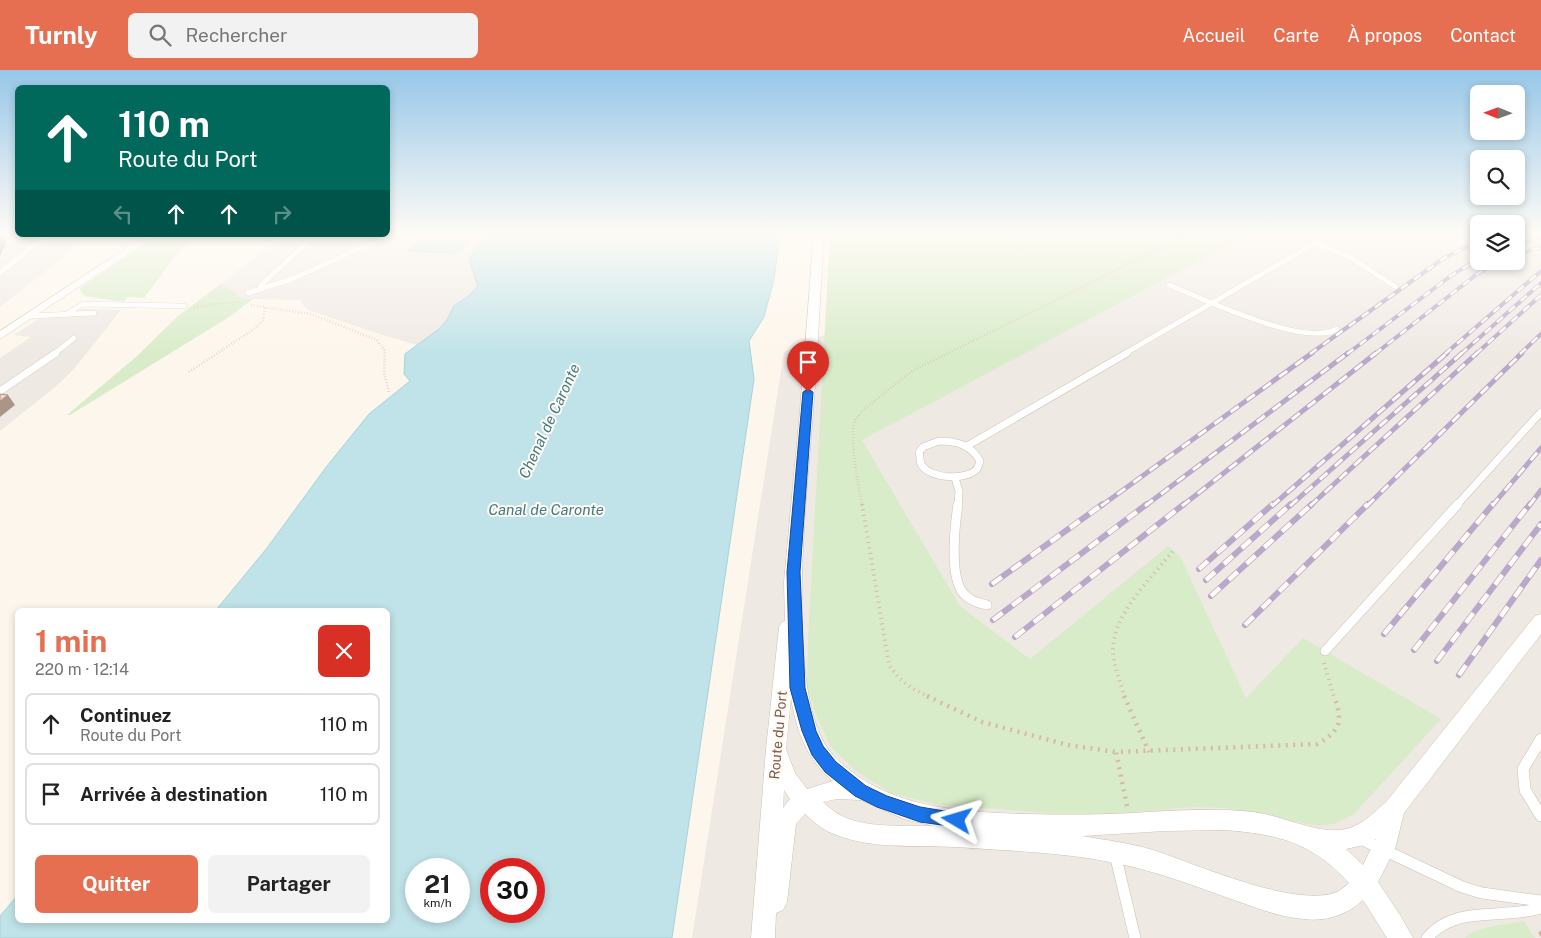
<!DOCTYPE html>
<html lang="fr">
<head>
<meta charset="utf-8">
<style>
	:root { --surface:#fff; --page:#f2f2f2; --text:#222; --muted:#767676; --line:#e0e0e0; --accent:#e76f51 }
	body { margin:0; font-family:"Public Sans",sans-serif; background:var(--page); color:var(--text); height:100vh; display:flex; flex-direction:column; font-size:19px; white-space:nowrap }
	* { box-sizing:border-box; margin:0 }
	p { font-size:16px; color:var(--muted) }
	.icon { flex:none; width:28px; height:28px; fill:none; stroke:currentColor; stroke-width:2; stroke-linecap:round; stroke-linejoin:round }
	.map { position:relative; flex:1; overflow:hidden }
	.sheet { position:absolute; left:15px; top:538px; width:375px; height:315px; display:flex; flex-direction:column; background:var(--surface); border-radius:8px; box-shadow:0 2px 8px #0003 }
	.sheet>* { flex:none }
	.guide { position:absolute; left:15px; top:15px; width:375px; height:152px; border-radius:8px; box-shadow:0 2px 8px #0003; background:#00695c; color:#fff; overflow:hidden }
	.needle { width:32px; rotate:271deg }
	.tools { position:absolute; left:1470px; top:15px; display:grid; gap:10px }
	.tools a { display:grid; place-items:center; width:55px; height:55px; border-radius:8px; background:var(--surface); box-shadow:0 2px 8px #0003; font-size:25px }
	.speed { position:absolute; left:405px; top:788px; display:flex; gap:10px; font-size:25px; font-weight:700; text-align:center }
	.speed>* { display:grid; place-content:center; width:65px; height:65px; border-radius:50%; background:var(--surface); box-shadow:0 2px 8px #0003; line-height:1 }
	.speed small { font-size:12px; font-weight:400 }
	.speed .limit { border:8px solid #d22; background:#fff; color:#111 }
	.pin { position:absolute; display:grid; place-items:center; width:42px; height:42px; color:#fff; margin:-51px -21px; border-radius:50% 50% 50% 0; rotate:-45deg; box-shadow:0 0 5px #0007 }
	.pin .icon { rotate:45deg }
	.me { position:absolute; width:55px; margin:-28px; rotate:277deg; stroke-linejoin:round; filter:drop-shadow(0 0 4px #0008) }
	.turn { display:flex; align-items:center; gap:18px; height:105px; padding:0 20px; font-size:22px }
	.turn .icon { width:65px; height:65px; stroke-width:2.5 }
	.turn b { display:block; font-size:35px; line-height:42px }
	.lanes { display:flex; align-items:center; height:48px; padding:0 20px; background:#0003; justify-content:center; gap:25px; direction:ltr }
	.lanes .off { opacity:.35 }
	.round { display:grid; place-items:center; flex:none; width:52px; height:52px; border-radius:8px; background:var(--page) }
	.summary { display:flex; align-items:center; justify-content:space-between; height:85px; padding:0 20px }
	h1 { font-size:30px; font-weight:700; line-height:38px; color:var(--accent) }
	.primary-button { display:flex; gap:10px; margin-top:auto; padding:10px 20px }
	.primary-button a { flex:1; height:58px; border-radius:8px; background:var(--accent); color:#fff; font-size:20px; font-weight:700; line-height:58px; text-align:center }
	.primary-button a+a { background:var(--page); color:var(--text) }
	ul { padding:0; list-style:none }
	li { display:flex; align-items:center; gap:15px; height:62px; margin:0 10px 8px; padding:0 10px; border:2px solid var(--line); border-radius:8px }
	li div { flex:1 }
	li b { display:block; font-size:19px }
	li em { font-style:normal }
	header { display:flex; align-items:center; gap:30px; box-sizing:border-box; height:70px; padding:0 25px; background:var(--accent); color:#fff }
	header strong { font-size:24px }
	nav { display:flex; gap:28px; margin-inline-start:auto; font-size:18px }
	.search { width:350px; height:45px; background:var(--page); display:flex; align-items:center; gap:12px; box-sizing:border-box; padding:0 18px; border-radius:8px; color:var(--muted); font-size:19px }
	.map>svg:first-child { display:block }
	.industrial { fill:#efe9e4 }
	.green { fill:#d8ecc9 }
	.water { fill:#bfe3e8; stroke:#a5d3da; fill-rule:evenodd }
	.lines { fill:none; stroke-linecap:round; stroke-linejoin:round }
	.service-far3-casing { stroke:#d1beb0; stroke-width:5.5 }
	.service-far2-casing { stroke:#d1beb0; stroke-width:8 }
	.service-far1-casing { stroke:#d1beb0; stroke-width:10 }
	.service-casing { stroke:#d1beb0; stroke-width:12 }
	.minor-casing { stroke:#d1beb0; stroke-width:1 }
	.path-far2 { stroke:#d9b8a5; stroke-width:2.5; stroke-dasharray:0.5 2.5; stroke-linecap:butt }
	.path-far1 { stroke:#d9b8a5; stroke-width:4; stroke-dasharray:1 4.5; stroke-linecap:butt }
	.path { stroke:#d9b8a5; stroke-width:4.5; stroke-dasharray:2 5.5; stroke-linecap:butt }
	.service-far3 { stroke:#fff; stroke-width:5 }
	.service-far2 { stroke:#fff; stroke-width:7 }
	.service-far1 { stroke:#fff; stroke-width:9 }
	.service { stroke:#fff; stroke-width:11 }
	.minor { fill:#fff; fill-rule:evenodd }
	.rail-far2-casing { stroke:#b9a8c9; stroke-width:4 }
	.rail-far1-casing { stroke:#b9a8c9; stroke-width:5 }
	.rail-casing { stroke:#b9a8c9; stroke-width:6 }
	.rail-far2 { stroke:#fffaf3; stroke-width:2.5; stroke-dasharray:8; stroke-linecap:butt }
	.rail-far1 { stroke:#fffaf3; stroke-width:3; stroke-dasharray:10; stroke-linecap:butt }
	.rail { stroke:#fffaf3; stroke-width:4.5; stroke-dasharray:12; stroke-linecap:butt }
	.wall { fill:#d1b7a8 }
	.shaded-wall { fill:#aa9588 }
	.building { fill:#f3d5c3; stroke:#aa9588 }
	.route { fill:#1a73e8; stroke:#114b97 }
	.labels { text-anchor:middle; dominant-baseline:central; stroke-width:4; stroke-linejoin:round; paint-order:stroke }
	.street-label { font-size:14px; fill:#7a5c4d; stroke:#fffaf3 }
	.water-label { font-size:15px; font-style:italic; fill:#437c86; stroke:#fffaf3 }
</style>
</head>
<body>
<header>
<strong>Turnly</strong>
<div class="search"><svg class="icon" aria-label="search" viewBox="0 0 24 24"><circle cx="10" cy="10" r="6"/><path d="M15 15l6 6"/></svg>Rechercher</div>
<nav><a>Accueil</a><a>Carte</a><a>À propos</a><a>Contact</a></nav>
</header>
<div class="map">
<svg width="1541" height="868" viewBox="0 0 1541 868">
	<rect width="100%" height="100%" fill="#fdf6ec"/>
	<g class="industrial">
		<path d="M0,164L18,165H91L0,237Z"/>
		<path d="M495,164L489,171L478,215L470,225L454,236L447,250L439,259L417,275L379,264L306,239L300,230L242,229L236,223L221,214L284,165Z"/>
		<path d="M1059,164H1479V191H1516V164H1541V868H692L784,282Z"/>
		<path d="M86,239L121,240L73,300L54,318L0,361V288L31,267L14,265L48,243Z"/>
	</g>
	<g class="green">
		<path d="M830,164H1249L862,370L960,536L1030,589L1168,476L1180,486L1246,628L1303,568L1441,649L1353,745L1334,754L1318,756L1226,738L1195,737L1085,746L935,734L891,723L857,702L830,676L815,642L807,615L808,570Z"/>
		<path d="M159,165H194L173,189L144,228L127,227L124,232L84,226L80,220L81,217Z"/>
		<path d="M221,214L236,223L242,229H253L229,247L70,345H67L136,287L178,246Z"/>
		<path d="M1524,851L1535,868H1465C1474,857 1509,854 1524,851Z"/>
	</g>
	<g class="water">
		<path d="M495,164H780L774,209L764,247L749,271L754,309L672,868H0V846L17,826L18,850H388V540H216L267,478L327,396L369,344L410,311L404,304L405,284L439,259L447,250L454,236L470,225L478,216L469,190L481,170L489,171ZM416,799H459V841H416ZM491,799H534V841H491Z"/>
		<path d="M422,170L465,171L467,172L459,181L455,183L409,181L417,172Z"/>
	</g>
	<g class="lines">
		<g class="service-far3-casing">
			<g id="service-far3">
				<path d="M1315,173L1348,186L1396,217"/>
				<path d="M1457,174L1469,164"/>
				<path d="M0,203L47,165"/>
				<path d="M1169,215C1204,229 1305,278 1337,259"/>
				<path d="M260,219L261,215L315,165"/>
				<path d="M248,223L292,209L392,164"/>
				<path d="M67,244L83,234L184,236"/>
				<path d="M31,246L94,243"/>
				<path d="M54,284L74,268"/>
				<path d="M1124,284L1331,164"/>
			</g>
		</g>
		<g class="service-far2-casing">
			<g id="service-far2">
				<path d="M0,321L56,283"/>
				<path d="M939,371C957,371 971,375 980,391C979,394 978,397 977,399C966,411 929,409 921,394C920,391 920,385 919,382L923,377Z"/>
				<path d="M967,376L1127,283"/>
				<path d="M955,408L959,421L958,436"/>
				<path d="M1456,436L1541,342"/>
			</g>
		</g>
		<g class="service-far1-casing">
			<g id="service-far1">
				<path d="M958,434C955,455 950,501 961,520C966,529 977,533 987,535"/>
				<path d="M1325,581L1458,434"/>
			</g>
		</g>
		<g class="service-casing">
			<g id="service">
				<path d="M1541,669L1523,699L1525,720L1541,746"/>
				<path d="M1361,769L1462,817L1482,823L1541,831"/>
				<path d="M1115,784L1135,868"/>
				<path d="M1427,868C1456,834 1502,850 1541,838"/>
			</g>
		</g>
		<g class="minor-casing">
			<g id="minor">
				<path d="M814,164H824C820,223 818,283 813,342C808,416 781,632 834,686C884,738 958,742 1025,744C1067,745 1107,745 1148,742C1183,740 1219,738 1253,742C1280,745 1315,763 1340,760C1360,758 1372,744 1386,732L1535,546L1541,544V564L1404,743L1395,779L1378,812L1400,845L1413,868H1387L1363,830C1347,845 1325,852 1304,849C1279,847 1257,838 1234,830C1195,816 1156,801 1115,793C1063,782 1009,781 956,777C914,775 869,780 829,762C820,758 812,750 805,744L796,754L787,832L783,840L776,843L775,868H751L766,679L779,557L782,552L785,551L784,512L800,340ZM791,628C796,660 807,690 833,711L807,719L795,703L786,679ZM784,720L790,729L783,738ZM837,729L861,730L904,749L934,756C905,755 869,759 842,746C835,743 829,737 823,732ZM1224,760C1278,764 1312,772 1349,813C1345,816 1341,820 1337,822C1296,839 1196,794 1153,780C1130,773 1105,770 1082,766L1165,761ZM1376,769L1363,795L1346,779L1364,775Z"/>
				<path d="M146,165H157L0,269V261Z"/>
			</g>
		</g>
		<g class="path-far2">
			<path d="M251,235L311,244L377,270L385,281L384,303L389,323"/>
			<path d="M194,237L232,232L243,233"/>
			<path d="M189,302L254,259L263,250L265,238"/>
			<path d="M862,436L854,388L853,360L855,350L862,341L912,301L1190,164"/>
		</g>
		<g class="path-far1">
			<path d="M862,434L889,595C899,611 912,619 929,627"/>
			<path d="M1324,593L1334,627"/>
			<path d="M1125,627C1120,612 1114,597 1113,582C1111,546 1152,507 1173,481"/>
		</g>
		<g class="path">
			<path d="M927,626L982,652L1068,675L1116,682"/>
			<path d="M1124,626L1149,682"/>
			<path d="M1127,736L1116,682L1317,674C1341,661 1343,651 1334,626"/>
		</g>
		<use href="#service-far3" class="service-far3"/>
		<use href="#service-far2" class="service-far2"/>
		<use href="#service-far1" class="service-far1"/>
		<use href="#service" class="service"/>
		<use href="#minor" class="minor"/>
		<g class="rail-far2-casing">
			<g id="rail-far2">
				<path d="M1516,175L1541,168"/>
				<path d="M1516,185L1541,177"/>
				<path d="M1310,284L1444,188L1479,171"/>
				<path d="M1347,284L1452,205L1479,189"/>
				<path d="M1375,284L1477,204L1500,191"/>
				<path d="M1445,284L1541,201"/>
				<path d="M1461,284L1541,213"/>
				<path d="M1476,284L1541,225"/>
				<path d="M1520,284L1541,264"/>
			</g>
		</g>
		<g class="rail-far1-casing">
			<g id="rail-far1">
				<path d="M1101,436L1312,283"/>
				<path d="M1145,436L1348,283"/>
				<path d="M1182,436L1376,283"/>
				<path d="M1272,436L1447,283"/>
				<path d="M1290,436L1462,283"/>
				<path d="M1310,436L1477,283"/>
				<path d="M1367,436L1522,283"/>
				<path d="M1492,436L1541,378"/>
				<path d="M1529,436L1541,420"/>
			</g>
		</g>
		<g class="rail-casing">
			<g id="rail">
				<path d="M1199,499L1273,434"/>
				<path d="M1206,510L1291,434"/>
				<path d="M992,514L1103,434"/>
				<path d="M1211,526L1312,434"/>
				<path d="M993,550L1147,434"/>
				<path d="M1245,555L1368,434"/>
				<path d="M1384,564L1493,434"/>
				<path d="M1015,567L1184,434"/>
				<path d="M1414,580L1530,434"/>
				<path d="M1437,591L1541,454"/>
				<path d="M1459,605L1541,490"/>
			</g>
		</g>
		<use href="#rail-far2" class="rail-far2"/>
		<use href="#rail-far1" class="rail-far1"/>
		<use href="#rail" class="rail"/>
	</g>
	<path class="wall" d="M1541,860V867L1538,863Z"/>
	<g class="shaded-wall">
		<path d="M1,164H2L7,172L0,186V166Z"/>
		<path d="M8,325L15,335L0,347V331Z"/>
	</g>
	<path class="building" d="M0,324L8,325L0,331Z"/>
	<linearGradient id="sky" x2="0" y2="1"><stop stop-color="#97c7e8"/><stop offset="0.57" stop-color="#fefbf6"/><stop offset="1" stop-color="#fefbf6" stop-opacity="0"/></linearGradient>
	<rect width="1541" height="286" fill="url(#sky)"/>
	<path class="route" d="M808,319L813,322L800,502L805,618L816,661L823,676L836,692L866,716L887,726L920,737L963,744L965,750L963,755L957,757L920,752L877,737L855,726L825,702L812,685L802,661L790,618L787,502L803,322Z"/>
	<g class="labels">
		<g class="street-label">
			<text transform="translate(778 665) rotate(-85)">Route du Port</text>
		</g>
		<g class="water-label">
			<text transform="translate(549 351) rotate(-65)">Chenal de Caronte</text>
			<text x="546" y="439">Canal de Caronte</text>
		</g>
	</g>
</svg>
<div class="tools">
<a><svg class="needle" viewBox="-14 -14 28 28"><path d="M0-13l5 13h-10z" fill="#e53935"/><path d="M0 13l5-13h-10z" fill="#767676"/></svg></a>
<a><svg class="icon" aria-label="search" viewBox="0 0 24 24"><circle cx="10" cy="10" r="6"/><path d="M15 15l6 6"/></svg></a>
<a><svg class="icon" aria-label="layers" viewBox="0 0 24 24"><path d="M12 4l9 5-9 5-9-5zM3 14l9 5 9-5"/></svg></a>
</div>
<div class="speed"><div>21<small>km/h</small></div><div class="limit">30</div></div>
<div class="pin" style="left:808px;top:322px;background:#d93025"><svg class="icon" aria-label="arrive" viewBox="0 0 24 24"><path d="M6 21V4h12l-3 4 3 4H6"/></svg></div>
<svg class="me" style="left:957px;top:750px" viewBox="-20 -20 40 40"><path d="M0-17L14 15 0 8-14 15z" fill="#1a73e8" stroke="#fff" stroke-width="4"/></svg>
<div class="guide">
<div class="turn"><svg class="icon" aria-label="ahead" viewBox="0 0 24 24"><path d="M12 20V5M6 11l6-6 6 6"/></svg><div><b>110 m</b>Route du Port</div></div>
<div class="lanes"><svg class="icon off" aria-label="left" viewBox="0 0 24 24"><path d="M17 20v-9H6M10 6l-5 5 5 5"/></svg><svg class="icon" aria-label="ahead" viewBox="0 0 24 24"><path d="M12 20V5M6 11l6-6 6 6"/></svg><svg class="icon" aria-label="ahead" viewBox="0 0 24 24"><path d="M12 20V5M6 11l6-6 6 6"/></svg><svg class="icon off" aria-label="right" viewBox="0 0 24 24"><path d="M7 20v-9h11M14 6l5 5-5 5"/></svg></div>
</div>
<section class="sheet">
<div class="summary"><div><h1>1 min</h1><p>220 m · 12:14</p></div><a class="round" style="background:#d93025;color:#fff"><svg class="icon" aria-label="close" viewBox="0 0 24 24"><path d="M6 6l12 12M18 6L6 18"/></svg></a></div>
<ul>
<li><svg class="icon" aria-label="ahead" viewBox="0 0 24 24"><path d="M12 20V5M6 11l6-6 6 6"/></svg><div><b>Continuez</b><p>Route du Port</p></div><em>110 m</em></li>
<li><svg class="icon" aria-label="arrive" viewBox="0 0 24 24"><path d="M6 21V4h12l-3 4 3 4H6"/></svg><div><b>Arrivée à destination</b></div><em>110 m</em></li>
</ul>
<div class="primary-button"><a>Quitter</a><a>Partager</a></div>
</section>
</div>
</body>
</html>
